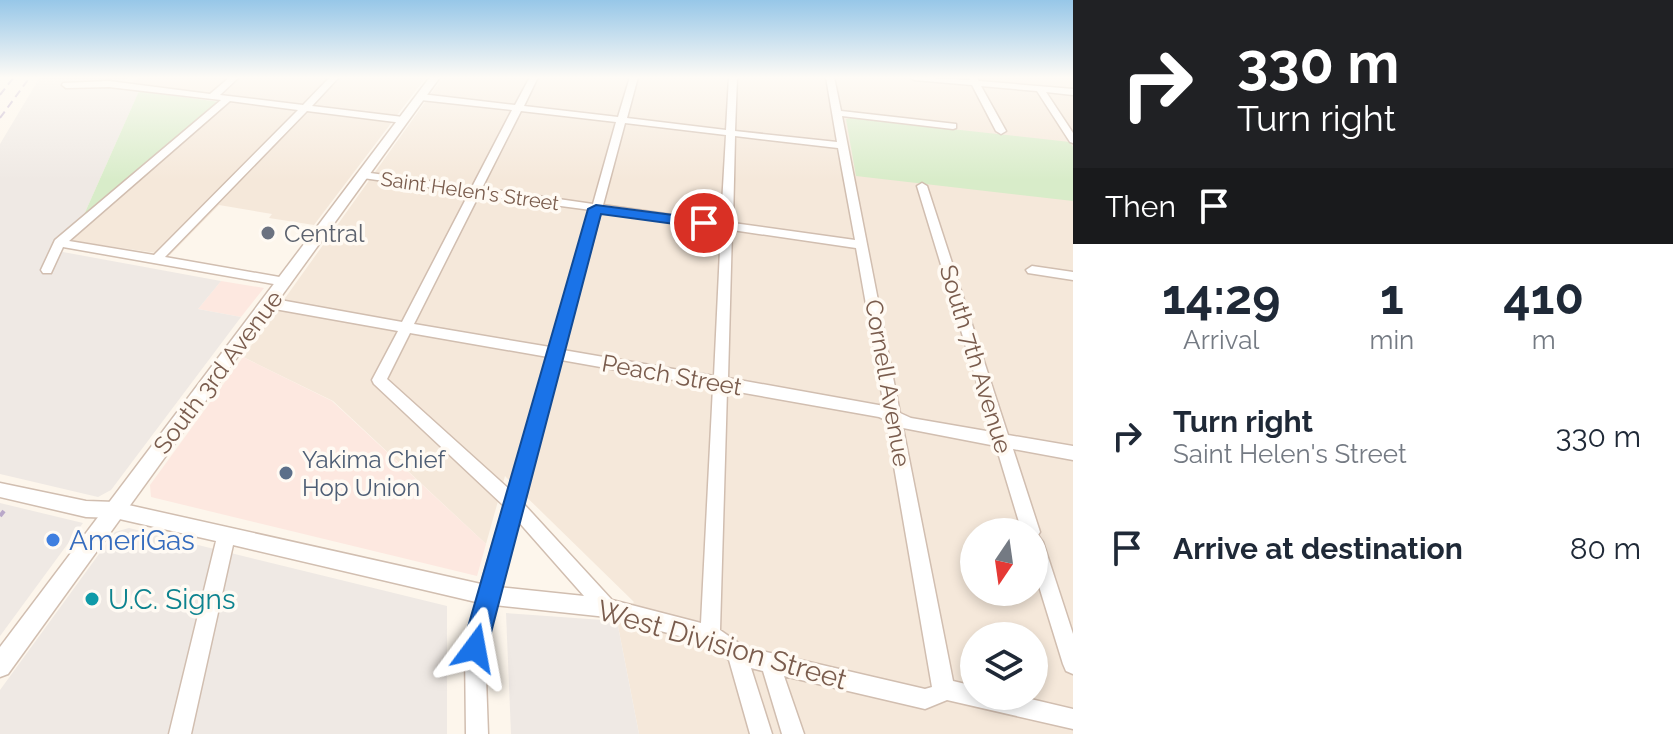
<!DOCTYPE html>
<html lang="en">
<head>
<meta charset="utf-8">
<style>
	:root { --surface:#fff; --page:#f6f6f7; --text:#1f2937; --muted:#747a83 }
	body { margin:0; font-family:Raleway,sans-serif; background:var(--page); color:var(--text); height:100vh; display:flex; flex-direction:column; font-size:30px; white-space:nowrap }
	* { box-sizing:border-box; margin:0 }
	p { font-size:26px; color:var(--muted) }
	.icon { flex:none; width:44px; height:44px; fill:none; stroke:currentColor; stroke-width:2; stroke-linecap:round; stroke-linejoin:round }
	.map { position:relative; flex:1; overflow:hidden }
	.details { display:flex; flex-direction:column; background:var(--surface); width:600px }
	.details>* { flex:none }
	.top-card { background:#202124; color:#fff; overflow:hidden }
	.needle { width:52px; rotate:193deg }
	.controls { position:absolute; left:960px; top:518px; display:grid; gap:16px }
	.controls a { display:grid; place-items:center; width:88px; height:88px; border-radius:50%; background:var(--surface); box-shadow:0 4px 12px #0003; font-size:40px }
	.pin { position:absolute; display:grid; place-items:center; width:68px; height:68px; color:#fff; margin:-34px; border:4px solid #fff; border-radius:50%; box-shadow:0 2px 8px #0007 }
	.me { position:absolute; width:88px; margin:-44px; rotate:13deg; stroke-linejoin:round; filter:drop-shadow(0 0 6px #0008) }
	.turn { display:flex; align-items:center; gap:28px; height:168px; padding:0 32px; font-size:36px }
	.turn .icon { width:104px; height:104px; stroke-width:2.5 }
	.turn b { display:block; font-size:56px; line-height:68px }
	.then { display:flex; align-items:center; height:76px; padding:0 32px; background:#0003; gap:16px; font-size:30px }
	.eta { display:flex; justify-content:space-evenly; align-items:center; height:136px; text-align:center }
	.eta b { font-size:48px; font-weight:700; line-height:56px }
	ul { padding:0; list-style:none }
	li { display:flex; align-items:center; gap:24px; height:112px; padding:0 32px }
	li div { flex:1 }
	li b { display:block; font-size:30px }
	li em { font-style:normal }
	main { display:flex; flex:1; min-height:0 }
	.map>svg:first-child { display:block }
	.residential { fill:#f5e8da; fill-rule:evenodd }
	.commercial { fill:#fde8e0 }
	.industrial { fill:#efe9e4 }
	.green { fill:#d8ecc9 }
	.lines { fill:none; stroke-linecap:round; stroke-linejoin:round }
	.minor-casing { stroke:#d1beb0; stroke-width:3 }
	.tertiary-casing { stroke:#d1beb0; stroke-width:3 }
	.minor { fill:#fff; fill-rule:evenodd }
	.tertiary { fill:#fff; fill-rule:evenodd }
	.rail-far1 { stroke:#b9a8c9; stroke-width:2; stroke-dasharray:8 5; stroke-linecap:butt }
	.rail { stroke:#b9a8c9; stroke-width:4; stroke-dasharray:16 11; stroke-linecap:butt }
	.route { fill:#1a73e8; stroke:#114b97; stroke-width:2 }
	.worship-dot { fill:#6b7280; stroke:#fffaf3; stroke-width:3 }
	.service-dot { fill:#5c6f8a; stroke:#fffaf3; stroke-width:3 }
	.shop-dot { fill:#3f7fe0; stroke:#fffaf3; stroke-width:3 }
	.culture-dot { fill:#0f9aa8; stroke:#fffaf3; stroke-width:3 }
	.labels { text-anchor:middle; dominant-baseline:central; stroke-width:7; stroke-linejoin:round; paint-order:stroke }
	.far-street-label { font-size:20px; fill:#7a5c4d; stroke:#fffaf3 }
	.worship-label { font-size:24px; fill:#5b616d; stroke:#fffaf3; text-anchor:start }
	.street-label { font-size:24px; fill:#7a5c4d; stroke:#fffaf3 }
	.service-label { font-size:24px; fill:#4e5e75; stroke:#fffaf3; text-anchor:start }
	.near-shop-label { font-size:28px; fill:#366cbe; stroke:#fffaf3; text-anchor:start }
	.near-culture-label { font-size:28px; fill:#0d838f; stroke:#fffaf3; text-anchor:start }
	.near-street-label { font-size:28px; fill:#7a5c4d; stroke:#fffaf3 }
</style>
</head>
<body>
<main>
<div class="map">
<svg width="1073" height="734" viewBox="0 0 1073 734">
	<rect width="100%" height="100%" fill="#fdf6ec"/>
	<g class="residential">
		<path d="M140,77H426L314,225L269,218L272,214L219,205L170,255L67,240L233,97L131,83Z"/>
		<path d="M443,77H894L934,81L933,77H1073V734H639L617,621L634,602L505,476L486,544L333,401L243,357ZM974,532H1034V592H974ZM974,636H1034V696H974Z"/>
	</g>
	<g class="commercial">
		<path d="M221,281L264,288L241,317L198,309Z"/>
		<path d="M243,357L332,401L486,544L477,576L151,497L150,485Z"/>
	</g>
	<g class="industrial">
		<path d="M40,77H129L115,88L139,91L83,217L52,250L221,281L198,309L241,317L111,490L98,497L0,474V144Z"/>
		<path d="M0,503L83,523L0,636Z"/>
		<path d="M129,528L447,606V734H0V690L115,532Z"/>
		<path d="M506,613L617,621L639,734H511Z"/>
	</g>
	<g class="green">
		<path d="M139,91L220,102L83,217Z"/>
		<path d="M850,118L1070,142L1073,147V201L856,176L846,119Z"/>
	</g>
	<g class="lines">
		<g class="minor-casing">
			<g id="minor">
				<path d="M230,77H239L220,95L303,105L330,77H339L312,106L403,117L408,120L403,123L307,111L165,257L285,278L291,282L289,285L285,286L63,247L51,273H43L41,270L55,240L221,100L109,87L66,88L62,85L63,83L109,81L210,94ZM230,101L298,110L154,255L69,241Z"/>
				<path d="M530,77H538L524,106L618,117L630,77H638L627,118L726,130L729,77H737L735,131L837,142L826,77H834L841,111L956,124V128L953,129L842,116L900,413L911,418L992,432L917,186L922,183L927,186L1008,435L1073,446V460L1013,449L1040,532L1038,535L1043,542L1073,634V674L1066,671L1063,664L1034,570V532H1022L996,446L903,428L953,681L974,686V696H1018L1073,709V729L947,700L925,709L784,676L804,734H782L763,671L751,668L772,734H750L729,660L706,643L607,617L494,605L485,648L488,734H466L465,648L476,602L233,545L191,734H169L216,541L115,518L86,517L0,497V483L86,501L115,502L481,584L504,506L374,384L372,380L398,331L269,308L263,303L269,298L402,322L469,193L363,178L358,175L363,172L472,187L512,110L421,100L417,97L421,94L515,105ZM521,111L616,122L593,204L482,188ZM625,123L726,135L721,222L603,205ZM735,136L838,148L855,240L733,223ZM479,195L591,210L550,347L414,324ZM601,212L721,229L714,376L563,350ZM732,230L856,248L884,406L728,378ZM410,333L548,357L509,489L387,379ZM561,360L713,387L701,623L612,600L522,502ZM727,390L879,417L886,420L932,687L925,689L753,649L743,646L720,630ZM517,520L584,596L498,587Z"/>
				<path d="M910,77L970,80L969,77H977L979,81L1073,89V95L1046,92L1073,133V143L1070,142L1037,91L981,86L1006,131L1001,134L996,131L972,85L914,80Z"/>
				<path d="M1032,266L1073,272V280L1028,273L1026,270Z"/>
			</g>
		</g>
		<g class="tertiary-casing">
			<path id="tertiary" d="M430,77H440L8,674L0,677V647Z"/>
		</g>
		<use href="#minor" class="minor"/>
		<use href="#tertiary" class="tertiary"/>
		<g class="rail-far1">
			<path d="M0,95L14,77"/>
			<path d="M0,118L30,77"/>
		</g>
		<path class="rail" d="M0,516L4,511"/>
	</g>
	<linearGradient id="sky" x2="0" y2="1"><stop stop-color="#97c7e8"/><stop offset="0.43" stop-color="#fefbf6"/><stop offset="1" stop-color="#fefbf6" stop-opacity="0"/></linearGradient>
	<rect width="1073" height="180" fill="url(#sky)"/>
	<path class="route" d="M596,205L704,219L711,223L704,228L601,214L487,648L484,657L475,661L466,657L462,648L588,209Z"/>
	<circle class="worship-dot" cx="268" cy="233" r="8"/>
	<circle class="service-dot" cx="286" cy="473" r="8"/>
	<circle class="shop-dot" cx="53" cy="540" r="8"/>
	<circle class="culture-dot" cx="92" cy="599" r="8"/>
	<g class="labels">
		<g class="far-street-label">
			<text transform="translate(470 191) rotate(8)">Saint Helen's Street</text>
		</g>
		<g class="worship-label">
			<text x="284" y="233">Central</text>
		</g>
		<g class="street-label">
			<text transform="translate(976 359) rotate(73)">South 7th Avenue</text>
			<text transform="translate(218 372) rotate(-53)">South 3rd Avenue</text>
			<text transform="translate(672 375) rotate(10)">Peach Street</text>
			<text transform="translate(888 383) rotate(80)">Cornell Avenue</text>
		</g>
		<g class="service-label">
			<text x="302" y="459">Yakima Chief<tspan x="302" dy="28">Hop Union</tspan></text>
		</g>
		<g class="near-shop-label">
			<text x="69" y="540">AmeriGas</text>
		</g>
		<g class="near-culture-label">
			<text x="108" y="599">U.C. Signs</text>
		</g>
		<g class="near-street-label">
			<text transform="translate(722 645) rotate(16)">West Division Street</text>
		</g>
	</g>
</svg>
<div class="controls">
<a><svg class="needle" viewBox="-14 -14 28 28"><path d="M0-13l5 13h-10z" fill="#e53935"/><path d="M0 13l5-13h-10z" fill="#747a83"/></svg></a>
<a><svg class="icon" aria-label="layers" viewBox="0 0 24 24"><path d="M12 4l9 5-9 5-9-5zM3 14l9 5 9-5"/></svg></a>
</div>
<div class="pin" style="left:704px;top:223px;background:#d93025"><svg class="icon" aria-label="arrive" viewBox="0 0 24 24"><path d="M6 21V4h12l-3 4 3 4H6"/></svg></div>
<svg class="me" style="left:475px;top:648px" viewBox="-20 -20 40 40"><path d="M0-17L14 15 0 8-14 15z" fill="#1a73e8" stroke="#fff" stroke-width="4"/></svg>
</div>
<section class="details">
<div class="top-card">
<div class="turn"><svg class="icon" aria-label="right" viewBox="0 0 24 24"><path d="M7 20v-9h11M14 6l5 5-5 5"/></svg><div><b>330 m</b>Turn right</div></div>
<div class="then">Then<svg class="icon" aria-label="arrive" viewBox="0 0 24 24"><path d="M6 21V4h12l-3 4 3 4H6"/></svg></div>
</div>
<div class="eta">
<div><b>14:29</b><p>Arrival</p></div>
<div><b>1</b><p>min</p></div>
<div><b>410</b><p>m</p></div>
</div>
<ul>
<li><svg class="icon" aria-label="right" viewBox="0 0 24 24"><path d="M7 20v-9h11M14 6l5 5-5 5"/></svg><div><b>Turn right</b><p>Saint Helen's Street</p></div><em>330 m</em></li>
<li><svg class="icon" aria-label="arrive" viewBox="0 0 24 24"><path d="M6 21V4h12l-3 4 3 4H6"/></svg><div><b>Arrive at destination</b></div><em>80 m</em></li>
</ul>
</section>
</main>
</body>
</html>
